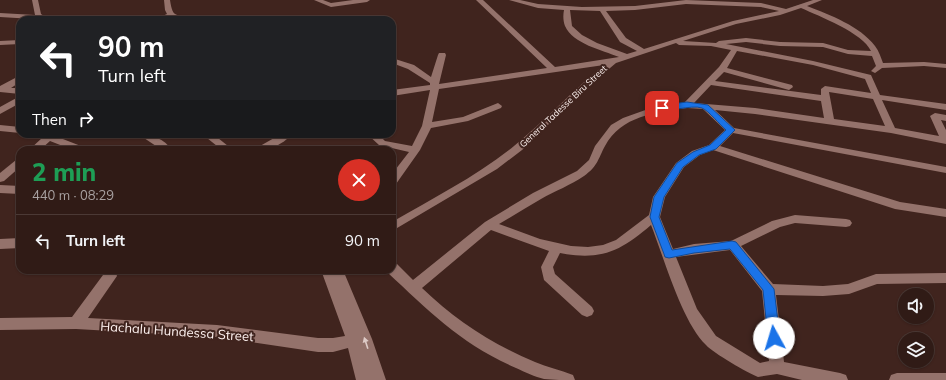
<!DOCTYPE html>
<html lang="en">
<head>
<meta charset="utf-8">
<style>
	:root { --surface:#301b16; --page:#38241f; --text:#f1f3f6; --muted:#a8a1a1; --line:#4b3935 }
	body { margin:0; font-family:Mulish,sans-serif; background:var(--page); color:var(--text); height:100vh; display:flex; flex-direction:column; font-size:15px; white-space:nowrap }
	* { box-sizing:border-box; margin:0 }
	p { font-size:13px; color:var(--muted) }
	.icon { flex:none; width:22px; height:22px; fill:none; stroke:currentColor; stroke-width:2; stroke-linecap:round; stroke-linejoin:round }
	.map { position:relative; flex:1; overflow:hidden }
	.drawer { position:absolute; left:16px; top:146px; width:380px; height:128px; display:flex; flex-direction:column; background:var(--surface); border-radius:12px; box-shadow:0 1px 3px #0004,0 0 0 1px var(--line) }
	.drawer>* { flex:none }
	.hud { position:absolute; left:16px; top:16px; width:380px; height:122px; border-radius:12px; box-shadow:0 1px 3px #0004,0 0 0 1px var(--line); background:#202124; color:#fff; overflow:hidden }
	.tools { position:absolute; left:898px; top:288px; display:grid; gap:8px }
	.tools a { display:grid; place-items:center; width:36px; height:36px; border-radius:50%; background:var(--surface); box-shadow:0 1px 3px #0004,0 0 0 1px var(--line); font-size:20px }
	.pin { position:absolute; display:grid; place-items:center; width:34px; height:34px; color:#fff; margin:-17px; border-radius:8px; box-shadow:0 2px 6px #0006 }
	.me { position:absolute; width:44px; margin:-22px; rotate:354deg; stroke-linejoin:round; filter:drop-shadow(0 0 3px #0008) }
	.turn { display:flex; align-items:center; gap:14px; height:84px; padding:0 16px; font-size:18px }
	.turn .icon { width:52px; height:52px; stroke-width:2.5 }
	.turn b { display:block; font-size:28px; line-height:34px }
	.then { display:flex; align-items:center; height:38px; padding:0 16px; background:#0003; gap:8px; font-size:15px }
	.round { display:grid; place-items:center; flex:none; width:42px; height:42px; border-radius:21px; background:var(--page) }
	.summary { display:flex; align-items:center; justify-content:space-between; height:68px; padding:0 16px }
	h1 { font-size:24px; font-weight:800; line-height:30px; color:#1e9e55 }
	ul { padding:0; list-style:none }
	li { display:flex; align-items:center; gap:12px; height:52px; padding:0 16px; border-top:1px solid var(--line) }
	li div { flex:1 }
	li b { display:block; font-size:15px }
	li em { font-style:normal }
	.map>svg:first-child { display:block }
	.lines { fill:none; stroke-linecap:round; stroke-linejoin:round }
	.minor { fill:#94726b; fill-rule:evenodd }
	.oneway { fill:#decbc7 }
	.route { fill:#1a73e8; stroke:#114b97 }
	.labels { text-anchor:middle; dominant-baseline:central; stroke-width:4; stroke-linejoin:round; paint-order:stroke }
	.far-street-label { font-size:9px; fill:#fdf1ef; stroke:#40241e }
	.near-street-label { font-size:13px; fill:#fdf1ef; stroke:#40241e }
</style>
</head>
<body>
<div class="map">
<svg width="946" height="380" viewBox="0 0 946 380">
	<rect width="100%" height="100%" fill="#40241e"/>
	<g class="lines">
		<g class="minor">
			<path d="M32,0H38L41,14L50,20L0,17V13L35,15Z"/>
			<path d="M164,0H170C173,21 177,11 189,20C184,20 172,17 169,18C163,19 159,20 153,20L167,14L165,10Z"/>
			<path d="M314,0H323L331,3L353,0H370L367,2L331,7Z"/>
			<path d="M476,0H483L555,67L619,57C602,50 573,44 565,26C563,21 563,15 564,10L538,8L509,0H520L538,4L582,7L635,6L686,0L761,3L786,9L813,0H822L807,6C830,15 860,26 875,46C879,51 881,58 883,63L924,62L946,64V68L924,66L882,68L875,73L871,71L876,66L872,56L848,54L823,47L780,46L746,42L726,44L813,61L871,75L880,95L946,104V110L882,100L895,128L939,136L930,116L935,113L946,115V121L941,120L946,130V144L891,133L755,114L715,110L734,128L946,167V173L733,133L720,146L900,202L946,209V217L895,209L713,150L700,155L684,167L665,197L660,217L673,249L694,244L731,241L772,221L795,215L846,219L850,220L852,223L850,226L846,227L795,223L780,227L741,246L773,284L823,286L848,284L876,274L946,273V283L877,284L849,294L823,296L776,295L784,362L840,373L846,375L848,380H802L777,374L758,377C748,373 713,353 706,345C682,322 664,258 651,225C621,251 601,261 560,253L553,267L555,274L592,307L594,311L592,315L587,317L582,315L544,280L541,267L549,251L491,230L422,288C455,320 492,344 535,362C547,367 560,370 573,375L575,380C565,380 553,380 544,379C535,377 525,372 516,368C461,344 430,312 387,272V270H392V263L397,264L413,280L485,222L533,193L577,171L589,160L595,146L611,125L623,118L651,108L684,103L719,67L731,50L711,46L679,45L676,43L616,63L585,89L522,150L497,169L392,231V222C433,198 477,176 514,146C545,121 573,90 604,65L439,89L432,122L463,117L498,103L502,106L501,108L468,121L431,128L420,150L396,184L392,185V174L409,152L379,145L367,134H378L385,141L412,146L422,126L430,90L392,96V90L430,85V83L408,69L392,63V58L414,65L431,77L438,55L439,53H445L446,55L439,84L547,68ZM686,4L761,7L779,11L733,21L644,49L626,38L606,11L635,10ZM801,8C819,16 863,33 871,51L848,50L823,43L780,42L746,38L719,41L716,43L683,41L736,24L780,15ZM570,10L600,11L620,42L637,51L627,54L597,43L582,35L572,26ZM737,51L813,65L865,79L871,93L825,86L821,89V95L715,81L724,72L789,90L793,87L792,85L727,68ZM711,85L821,101L824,118L755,108L694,103ZM829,92L873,99L885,126L834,119ZM687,108L703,109L725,130L709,145L692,151L676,163L653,197L649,215L616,240L603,245L588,247L571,246L540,239L499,224C513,216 527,207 541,199C555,191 571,185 584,176C598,166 598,159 605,146C621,116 656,112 687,108ZM730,250L762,291L769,361L760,363L716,336L697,309L676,257Z"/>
			<path d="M20,40V44L0,45V41Z"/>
			<path d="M17,77H20V82L11,88H20V94L0,92V86Z"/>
			<path d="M20,96V103L0,114V107Z"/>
			<path d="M0,125L20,127V133L0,131Z"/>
			<path d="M36,134H50L86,148L87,150H73L50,141L40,150H29L42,138Z"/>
			<path d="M138,134C152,134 164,139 172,150H162Z"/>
			<path d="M202,134H213L233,150H222Z"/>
			<path d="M281,134H292C282,146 267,150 253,150Z"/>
			<path d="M20,159V167L4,181L0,182V173L16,160Z"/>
			<path d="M0,185L20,186V194L0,193Z"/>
			<path d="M20,238V248L0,249V239Z"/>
			<path d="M103,270H115L117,276L88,318L217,325L318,338H333L345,336L321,270H343L372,339L386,380H356L348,348L333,352H318L217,337L76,329L0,330V318L72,317L103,275Z"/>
			<path d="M897,373H946V380H889L891,375Z"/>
		</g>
	</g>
	<defs><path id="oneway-solid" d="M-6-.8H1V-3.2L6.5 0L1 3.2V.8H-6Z"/></defs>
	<use class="oneway" href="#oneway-solid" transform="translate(366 343) rotate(-108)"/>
	<path class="route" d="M687,102L708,105L735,130L716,149L699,155L683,167L664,197L659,217L672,250L732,241L736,242L774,289L780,338L778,342L774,344L770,342L768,338L763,290L730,249L694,253L669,258L665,257L664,254L650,217L654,197L677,163L693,152L710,145L726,130C720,125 709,111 702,108C691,104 666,114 659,108L662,105Z"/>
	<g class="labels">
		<g class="far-street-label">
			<text transform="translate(563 106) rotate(-43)">General Tadesse Biru Street</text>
		</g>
		<g class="near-street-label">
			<text transform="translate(177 331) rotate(4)">Hachalu Hundessa Street</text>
		</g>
	</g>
</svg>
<div class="tools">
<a><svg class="icon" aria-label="sound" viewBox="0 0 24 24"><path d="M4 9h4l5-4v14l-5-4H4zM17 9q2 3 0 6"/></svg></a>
<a><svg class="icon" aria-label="layers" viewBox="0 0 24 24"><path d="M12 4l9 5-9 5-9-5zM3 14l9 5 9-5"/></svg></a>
</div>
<div class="pin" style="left:662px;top:108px;background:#d93025"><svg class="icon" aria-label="arrive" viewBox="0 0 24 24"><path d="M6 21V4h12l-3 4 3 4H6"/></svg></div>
<svg class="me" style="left:774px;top:338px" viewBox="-20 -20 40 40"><circle r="19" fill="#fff"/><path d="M0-13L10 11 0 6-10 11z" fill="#1a73e8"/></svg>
<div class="hud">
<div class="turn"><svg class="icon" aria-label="left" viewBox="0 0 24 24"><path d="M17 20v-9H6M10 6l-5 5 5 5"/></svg><div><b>90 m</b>Turn left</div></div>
<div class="then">Then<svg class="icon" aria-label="right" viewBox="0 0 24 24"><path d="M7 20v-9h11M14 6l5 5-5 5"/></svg></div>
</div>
<section class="drawer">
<div class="summary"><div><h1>2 min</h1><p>440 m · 08:29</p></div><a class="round" style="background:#d93025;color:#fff"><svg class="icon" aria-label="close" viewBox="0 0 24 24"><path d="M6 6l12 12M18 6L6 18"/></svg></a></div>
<ul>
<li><svg class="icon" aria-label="left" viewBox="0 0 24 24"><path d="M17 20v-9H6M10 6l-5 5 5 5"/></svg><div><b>Turn left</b></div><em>90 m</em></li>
</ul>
</section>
</div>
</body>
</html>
